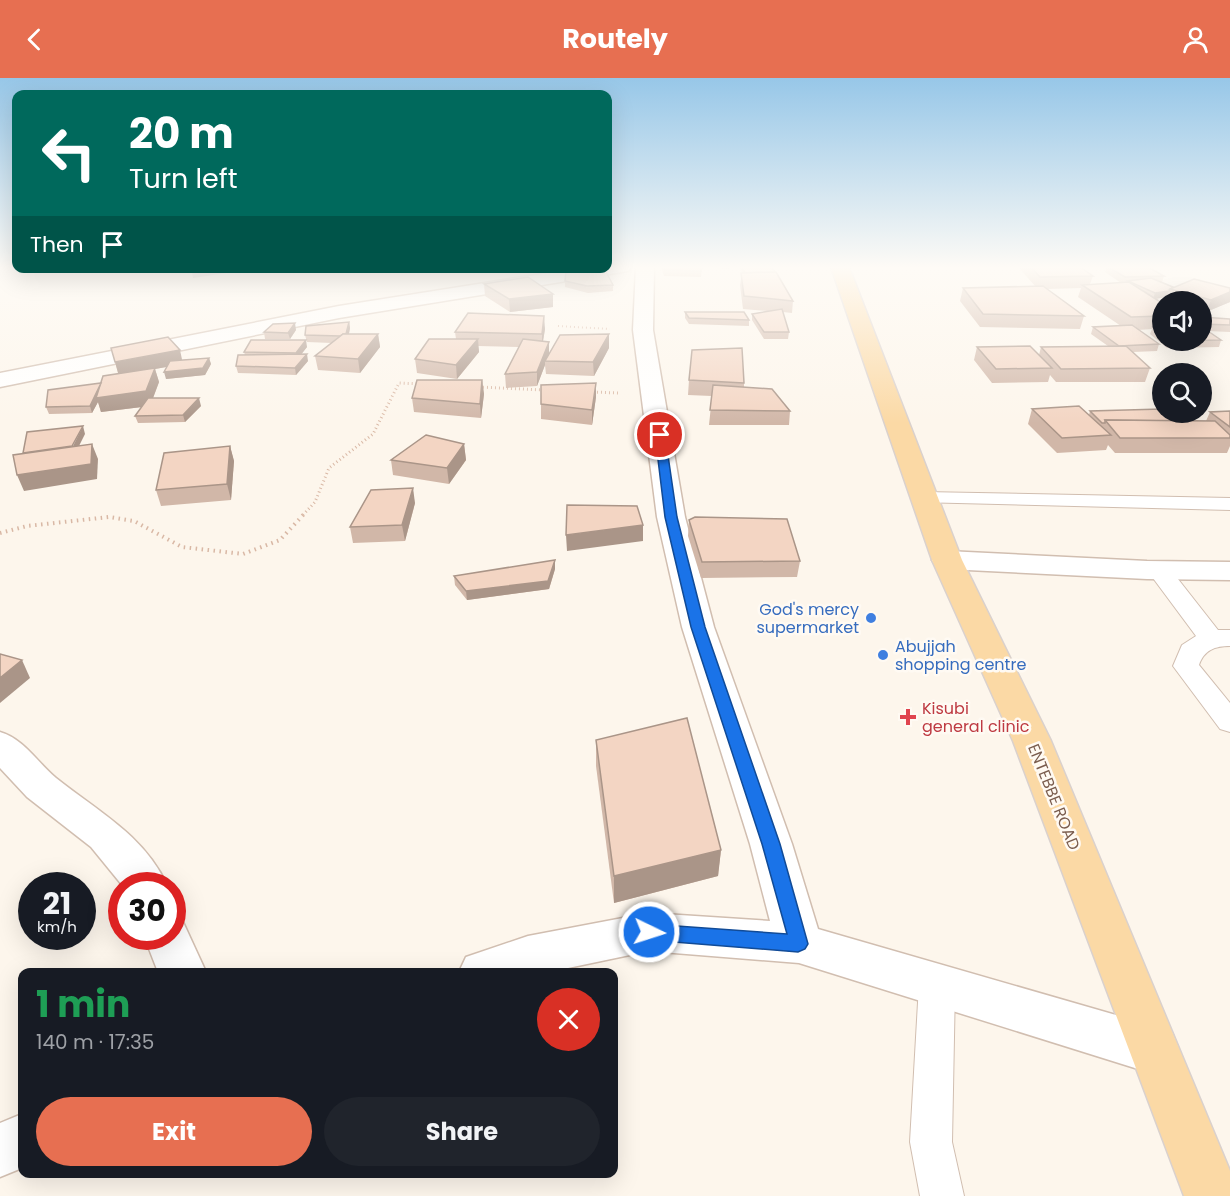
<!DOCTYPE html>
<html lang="en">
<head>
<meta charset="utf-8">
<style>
	:root { --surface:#171b24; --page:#20242c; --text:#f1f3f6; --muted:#9ea1a6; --accent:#e76f51 }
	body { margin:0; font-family:Poppins,sans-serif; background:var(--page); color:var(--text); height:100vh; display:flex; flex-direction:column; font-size:22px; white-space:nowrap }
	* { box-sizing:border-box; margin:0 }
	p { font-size:20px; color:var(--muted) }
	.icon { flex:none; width:33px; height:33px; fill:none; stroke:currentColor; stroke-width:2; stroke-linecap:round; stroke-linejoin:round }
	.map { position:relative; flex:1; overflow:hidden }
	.drawer { position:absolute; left:18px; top:890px; width:600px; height:210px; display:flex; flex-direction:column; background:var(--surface); border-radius:12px; box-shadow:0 6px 24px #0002 }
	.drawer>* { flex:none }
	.top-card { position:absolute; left:12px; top:12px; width:600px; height:183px; border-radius:12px; box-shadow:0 6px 24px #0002; background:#00695c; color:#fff; overflow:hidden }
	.controls { position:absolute; left:1152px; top:213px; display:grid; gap:12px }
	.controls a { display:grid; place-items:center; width:60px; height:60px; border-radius:50%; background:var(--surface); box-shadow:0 6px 24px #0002; font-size:30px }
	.speed { position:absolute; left:18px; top:794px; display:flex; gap:12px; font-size:30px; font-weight:700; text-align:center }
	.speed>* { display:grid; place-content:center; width:78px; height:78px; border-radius:50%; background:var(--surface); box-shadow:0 6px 24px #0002; line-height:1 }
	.speed small { font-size:15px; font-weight:400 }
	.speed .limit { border:9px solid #d22; background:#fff; color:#111 }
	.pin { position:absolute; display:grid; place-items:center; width:51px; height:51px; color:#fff; margin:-26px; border:3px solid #fff; border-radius:50%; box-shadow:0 2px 6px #0007 }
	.me { position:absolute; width:66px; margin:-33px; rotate:94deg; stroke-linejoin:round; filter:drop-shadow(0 0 4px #0008) }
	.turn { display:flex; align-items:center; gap:21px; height:126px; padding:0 18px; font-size:27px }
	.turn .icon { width:78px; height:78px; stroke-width:2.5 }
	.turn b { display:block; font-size:42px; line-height:51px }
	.then { display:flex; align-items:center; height:57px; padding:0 18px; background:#0003; gap:12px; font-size:22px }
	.round { display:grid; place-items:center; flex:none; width:63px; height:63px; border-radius:32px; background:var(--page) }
	.head { display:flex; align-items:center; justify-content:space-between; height:102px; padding:0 18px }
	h1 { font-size:36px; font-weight:700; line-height:45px; color:#1e9e55 }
	.button { display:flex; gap:12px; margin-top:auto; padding:12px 18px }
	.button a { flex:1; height:69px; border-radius:36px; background:var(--accent); color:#fff; font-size:24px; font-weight:700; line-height:69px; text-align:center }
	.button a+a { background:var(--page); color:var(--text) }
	header { display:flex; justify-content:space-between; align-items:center; height:78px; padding:0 18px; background:var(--accent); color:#fff; font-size:27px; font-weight:700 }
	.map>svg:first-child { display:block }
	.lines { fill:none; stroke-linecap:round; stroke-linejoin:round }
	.service-casing { stroke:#d1beb0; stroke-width:2 }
	.minor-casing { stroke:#d1beb0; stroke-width:3 }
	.tertiary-casing { stroke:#d1beb0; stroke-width:3 }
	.primary-casing { stroke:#dad1cd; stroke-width:3 }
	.path-far2 { stroke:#d9b8a5; stroke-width:2; stroke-dasharray:1 3; stroke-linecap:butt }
	.path-far1 { stroke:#d9b8a5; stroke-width:3; stroke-dasharray:1 3; stroke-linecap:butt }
	.path { stroke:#d9b8a5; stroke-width:4; stroke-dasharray:1.5 4.5; stroke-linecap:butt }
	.service { fill:#fff; fill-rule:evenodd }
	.minor { fill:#fff; fill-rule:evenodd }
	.tertiary { fill:#fff; fill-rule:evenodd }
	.primary { fill:#fbd9a5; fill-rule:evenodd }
	.wall { fill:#d1b7a8 }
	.shaded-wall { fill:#aa9588 }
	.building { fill:#f3d5c3; stroke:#aa9588; stroke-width:1.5 }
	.route { fill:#1a73e8; stroke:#114b97; stroke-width:1.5 }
	.shop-dot { fill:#3f7fe0; stroke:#fffaf3; stroke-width:2 }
	.health-dot { fill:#e0444e; stroke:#fffaf3; stroke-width:2 }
	.labels { text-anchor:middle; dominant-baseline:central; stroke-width:5; stroke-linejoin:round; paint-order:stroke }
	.shop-label { font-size:16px; fill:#366cbe; stroke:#fffaf3; text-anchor:end }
	.health-label { font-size:16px; fill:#be3a42; stroke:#fffaf3; text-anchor:start }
	.street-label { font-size:16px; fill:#7a5c4d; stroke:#fffaf3 }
</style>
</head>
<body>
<header><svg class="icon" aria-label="back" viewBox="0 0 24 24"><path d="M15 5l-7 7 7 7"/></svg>Routely<svg class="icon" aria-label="person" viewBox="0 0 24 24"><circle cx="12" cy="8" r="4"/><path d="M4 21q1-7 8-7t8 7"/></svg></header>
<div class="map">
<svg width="1230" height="1118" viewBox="0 0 1230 1118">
	<rect width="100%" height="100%" fill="#fdf6ec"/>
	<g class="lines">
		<g class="service-casing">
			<g id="service">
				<path d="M924,414L1230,420V432L917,424L914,420L917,416Z"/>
				<path d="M1159,485L1167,487L1218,552H1230V568C1215,568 1204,572 1199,587L1230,625V654L1220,651L1173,588L1182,567L1196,558L1147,492L1151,487Z"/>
				<path d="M937,890L950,895L955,907L952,1064L964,1118H920L910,1064L919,907L924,895Z"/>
			</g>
		</g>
		<g class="minor-casing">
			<g id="minor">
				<path d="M631,189L628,193L622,194L339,240L0,309V295L339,228L580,190Z"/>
				<path d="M636,189H654L653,252L685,439L714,549L792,766L818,851L1154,948L1172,955L1179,972L1172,989L1154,996L799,885L649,873L549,894H459L466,879L528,858L649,835L770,843L750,766L682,549L657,439L633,252Z"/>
				<path d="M0,654C24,661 37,684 56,700C97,733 144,757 167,807H122L91,769L27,719L0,690Z"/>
				<path d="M172,840L183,844L206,894H158L144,858H172Z"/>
				<path d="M22,1036V1090L0,1099V1045Z"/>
			</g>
		</g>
		<g class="tertiary-casing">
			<path id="tertiary" d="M947,473L1147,483L1230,484V502L1147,501L947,491L936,488L932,482L936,476Z"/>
		</g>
		<g class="primary-casing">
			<path id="primary" d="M831,189H849L962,482L1051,663L1230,1093V1118H1184L1013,663L932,482Z"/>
		</g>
		<path class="path-far2" d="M558,248L610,251"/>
		<g class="path-far1">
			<path d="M479,309L544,312"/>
			<path d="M593,314L618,315"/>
			<path d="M303,437L315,424L329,390L373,356L399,305L421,306"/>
		</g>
		<path class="path" d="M0,455L27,448L109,439L134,443L182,469L243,476L280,462L305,435"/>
		<use href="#service" class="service"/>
		<use href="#minor" class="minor"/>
		<use href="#tertiary" class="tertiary"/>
		<use href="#primary" class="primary"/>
	</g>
	<g class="wall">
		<path d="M661,189H730V191L702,189L701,199L664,198Z"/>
		<path d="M740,189H771L793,223L792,235L783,234L789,254L788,261H764L752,242V236L768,233L743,231L740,207L742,195Z"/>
		<path d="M1021,189H1080L1093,198L1090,206L1121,205L1105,194L1107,189H1148L1164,198L1162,204L1173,209L1230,210V224L1206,234L1202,233V224H1168L1166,223L1167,219L1156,221L1162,225V262H1202V239L1230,241V254L1208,253L1221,262L1219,269L1167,270L1150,256L1152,251L1138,252L1159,266L1157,273L1133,274L1150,290L1145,304H1056L1050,297L1048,304L992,305L974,282L977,269L1039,277L1041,269L1108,268L1091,256L1093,249L1121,248L1078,219L1081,210L1047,211L1084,238L1080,251L980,249L960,223L963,210L1035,208L1020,191Z"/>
		<path d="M565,203L613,207V213L588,215L565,209Z"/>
		<path d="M484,206L553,229L510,234L485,218Z"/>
		<path d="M685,234L749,242V248L689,246L685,240Z"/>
		<path d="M349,244L350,250L349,256H378L380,269L360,295L318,292L315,278L332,265L307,264L305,257Z"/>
		<path d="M545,251L543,263L549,264V276L609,256V270L594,298L546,296L545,287L537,308L506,310L505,296L519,269L478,268L479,274L457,301L417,295L415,281L456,261L455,254Z"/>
		<path d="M296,252L290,261H265L264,254Z"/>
		<path d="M307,269L301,276L308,283L296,297L238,295L236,288L245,277L244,274Z"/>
		<path d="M209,280L211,286L205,297L166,301V289L155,291L159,304L153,320L201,328L185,344L138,345L135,338L142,329L101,334L98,324L92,335L49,336L46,329L101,305L118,295L115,284L182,282Z"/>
		<path d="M482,302L484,316L481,340L414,334L412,320Z"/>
		<path d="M689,302L744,305V309L790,333L789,347H709L712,318L688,317Z"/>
		<path d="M596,319L592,347L541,341V326Z"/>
		<path d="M1032,331L1089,337L1090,333L1176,343H1206L1210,334L1230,333V368L1227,375H1115L1108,367L1106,372L1057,375L1028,346Z"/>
		<path d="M464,366L466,382L449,406L393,397L391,382Z"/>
		<path d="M230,368L234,383L231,422L161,428L156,412Z"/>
		<path d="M415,425L405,463L353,465L350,449Z"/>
		<path d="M689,442L800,483L797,499L701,500L688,458Z"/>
		<path d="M555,482V491L549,511L467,522L455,507L454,498Z"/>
		<path d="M596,662L721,772L718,798L614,825L596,688Z"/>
	</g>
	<g class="shaded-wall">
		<path d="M215,190H241L240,193L193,200L192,194Z"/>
		<path d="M1169,213L1167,219L1153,221L1155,215Z"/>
		<path d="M1230,214V224L1206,234L1211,222Z"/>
		<path d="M553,216V229L510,234L509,221Z"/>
		<path d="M544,238L545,251L542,269V256Z"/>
		<path d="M349,244L350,250L347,265L346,258Z"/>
		<path d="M295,245L296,252L290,261L288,255Z"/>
		<path d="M378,256L380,269L360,295L358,281Z"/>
		<path d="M609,256V270L594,298L593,284Z"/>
		<path d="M478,261L479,274L457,301L456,287Z"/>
		<path d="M306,262L307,269L297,282L296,275Z"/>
		<path d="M549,264V277L545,283V287L537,308V294Z"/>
		<path d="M180,272L183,286L155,291L159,304L150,328L101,334L98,324L92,335L90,328L101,305L119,298L115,284Z"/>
		<path d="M307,276L308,283L296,297L295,290Z"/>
		<path d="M209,280L211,286L205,297L166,301L164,294Z"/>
		<path d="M482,302L484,316L481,340L480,326Z"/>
		<path d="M596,305V319L592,347V332Z"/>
		<path d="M199,320L201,328L185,344L183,337Z"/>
		<path d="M83,348L85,356L73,380L71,372Z"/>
		<path d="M92,366L98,381L97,401L24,413L17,397Z"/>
		<path d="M464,366L466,382L449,406L447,390Z"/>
		<path d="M230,368L234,383L231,422L227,406Z"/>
		<path d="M413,410L415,425L405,463L402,447Z"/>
		<path d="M643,447V463L567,473L566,457Z"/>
		<path d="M555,482V491L549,511L467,522L466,513Z"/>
		<path d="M22,582L30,600L0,625V600Z"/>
		<path d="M721,772L718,798L614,825V798Z"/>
	</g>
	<g class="building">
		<path d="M663,189H702L701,193L665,192Z"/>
		<path d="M742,189H771L775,194L745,195Z"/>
		<path d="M1031,189H1080L1093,198L1040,199Z"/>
		<path d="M1108,189H1148L1164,198L1125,199Z"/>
		<path d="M190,190H215L192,194Z"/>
		<path d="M605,192L613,207L587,208L565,203L566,194Z"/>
		<path d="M776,194L793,223L744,218L741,195Z"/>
		<path d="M528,199L553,216L509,221L484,206Z"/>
		<path d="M1151,200L1173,209L1170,211L1169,213L1155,215L1128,203Z"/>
		<path d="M1194,201L1230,210V214L1211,222L1170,211Z"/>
		<path d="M1129,204L1162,225V238L1131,239L1082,207Z"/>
		<path d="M1043,208L1084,238L983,236L963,210Z"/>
		<path d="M782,231L789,254H764L752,236Z"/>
		<path d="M685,234H744L749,242L689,240Z"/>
		<path d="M468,235L544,238L542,256L455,254Z"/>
		<path d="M1202,239L1230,241V247L1202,246Z"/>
		<path d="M349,244L346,256H343L340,258L305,257L306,248Z"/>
		<path d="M295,245L288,255L264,254L273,246Z"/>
		<path d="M1132,247L1159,266L1119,268L1093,249Z"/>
		<path d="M1153,249H1162V257Z"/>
		<path d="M1202,249L1221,262L1170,263L1169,262H1202Z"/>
		<path d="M343,256H378L358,281L315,278Z"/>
		<path d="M609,256L593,284L545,283L560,257Z"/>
		<path d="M168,259L180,272L115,284L111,270Z"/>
		<path d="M429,261H478L456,287L415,281Z"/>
		<path d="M523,261L549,264L537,294L505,296Z"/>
		<path d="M251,262H306L296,275L244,274Z"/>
		<path d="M1030,268L1052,290L996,291L977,269Z"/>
		<path d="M1126,268L1150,290L1061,291L1041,269Z"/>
		<path d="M742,270L744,305L689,302L692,272Z"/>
		<path d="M307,276L295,290L236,288L238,277Z"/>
		<path d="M209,280L203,290L164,294L170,283Z"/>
		<path d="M155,290L146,313L96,320L103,298Z"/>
		<path d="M417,302H482L480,326L412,320Z"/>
		<path d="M101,305L90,328L46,329L48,312Z"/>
		<path d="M596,305L592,332L541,326V307Z"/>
		<path d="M713,307L772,311L790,333L710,332Z"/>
		<path d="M148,320H199L183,337L135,338Z"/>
		<path d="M1079,328L1111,357L1062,360L1032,331Z"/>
		<path d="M1162,331V334H1167L1176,343L1105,342V345H1102L1090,333Z"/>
		<path d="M1230,333V349L1210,334Z"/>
		<path d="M1105,342L1215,343L1230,357V360H1120Z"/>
		<path d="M83,348L72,368L23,375L27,354Z"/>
		<path d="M426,357L464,366L447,390L391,382Z"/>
		<path d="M92,366L91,386L17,397L13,377Z"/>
		<path d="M230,368L227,406L156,412L164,375Z"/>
		<path d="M413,410L402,447L350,449L371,412Z"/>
		<path d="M567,427L637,428L643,447L566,457Z"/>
		<path d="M695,439L787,441L800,483L702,484L689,442Z"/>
		<path d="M555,482L548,503L466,513L454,498Z"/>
		<path d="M0,576L22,582L0,600Z"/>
		<path d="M687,640L721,772L614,798L596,662Z"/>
	</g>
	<linearGradient id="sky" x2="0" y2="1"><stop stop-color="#97c7e8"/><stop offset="0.55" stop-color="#fefbf6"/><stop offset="1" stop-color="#fefbf6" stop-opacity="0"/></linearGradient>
	<rect width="1230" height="345" fill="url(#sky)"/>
	<path class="route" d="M660,354L665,357L677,439L705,549L780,766L808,866L805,871L798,874L649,862L642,860L639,854L642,849L649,846L787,856L762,766L691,549L665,439L655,357Z"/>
	<g class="shop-dot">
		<circle cx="871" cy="540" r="6"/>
		<circle cx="883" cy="577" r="6"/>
	</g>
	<path class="health-dot" d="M905 630h6v6h6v6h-6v6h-6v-6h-6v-6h6z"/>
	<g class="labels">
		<g class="shop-label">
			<text x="859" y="531">God's mercy<tspan x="859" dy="18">supermarket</tspan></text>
			<text x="895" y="568" text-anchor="start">Abujjah<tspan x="895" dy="18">shopping centre</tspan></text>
		</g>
		<g class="health-label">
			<text x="922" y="630">Kisubi<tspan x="922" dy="18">general clinic</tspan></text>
		</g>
		<g class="street-label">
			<text transform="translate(1054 719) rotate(68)">ENTEBBE ROAD</text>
		</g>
	</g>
</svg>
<div class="controls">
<a><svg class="icon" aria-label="sound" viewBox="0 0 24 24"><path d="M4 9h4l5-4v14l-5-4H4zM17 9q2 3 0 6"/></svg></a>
<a><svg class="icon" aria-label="search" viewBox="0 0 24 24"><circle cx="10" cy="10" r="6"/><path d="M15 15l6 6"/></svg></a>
</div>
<div class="speed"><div>21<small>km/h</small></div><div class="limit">30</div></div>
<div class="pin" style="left:660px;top:357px;background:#d93025"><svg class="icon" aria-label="arrive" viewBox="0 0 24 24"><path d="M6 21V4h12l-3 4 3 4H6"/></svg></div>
<svg class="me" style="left:649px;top:854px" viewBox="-20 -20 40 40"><circle r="17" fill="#1a73e8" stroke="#fff" stroke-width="3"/><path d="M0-11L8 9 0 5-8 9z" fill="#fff"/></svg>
<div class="top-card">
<div class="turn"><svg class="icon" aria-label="left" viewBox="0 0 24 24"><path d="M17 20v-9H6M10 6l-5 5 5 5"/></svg><div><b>20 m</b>Turn left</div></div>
<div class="then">Then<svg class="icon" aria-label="arrive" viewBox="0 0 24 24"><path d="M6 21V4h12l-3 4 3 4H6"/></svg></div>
</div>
<section class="drawer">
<div class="head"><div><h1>1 min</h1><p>140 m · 17:35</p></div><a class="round" style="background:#d93025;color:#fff"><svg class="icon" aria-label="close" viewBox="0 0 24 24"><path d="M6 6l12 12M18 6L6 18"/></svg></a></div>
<div class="button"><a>Exit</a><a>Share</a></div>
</section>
</div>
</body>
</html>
